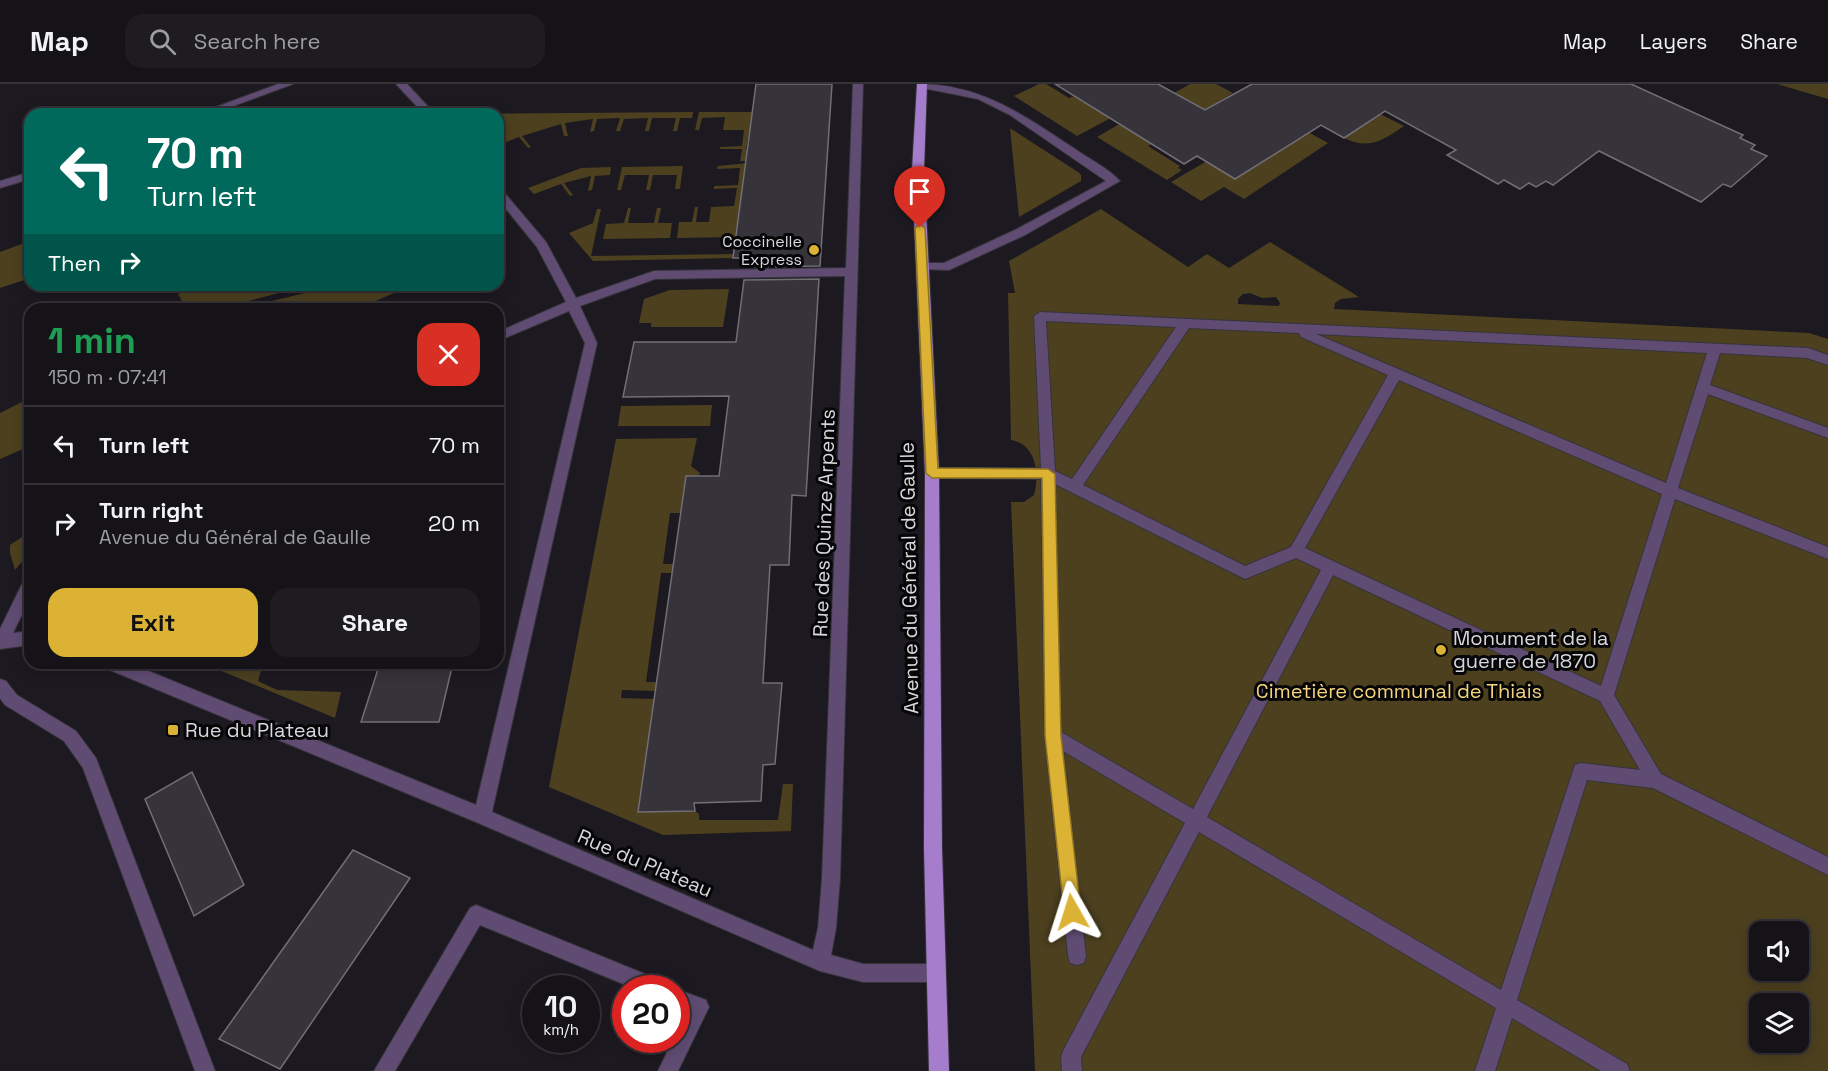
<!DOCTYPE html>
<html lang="en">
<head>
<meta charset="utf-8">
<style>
	:root { --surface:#151318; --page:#1e1c21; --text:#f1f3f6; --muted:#9d9ea2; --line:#343237; --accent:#dbb233 }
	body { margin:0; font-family:"Space Grotesk",sans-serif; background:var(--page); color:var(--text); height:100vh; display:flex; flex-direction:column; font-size:22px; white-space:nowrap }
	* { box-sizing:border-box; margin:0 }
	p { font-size:20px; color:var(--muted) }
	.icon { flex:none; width:33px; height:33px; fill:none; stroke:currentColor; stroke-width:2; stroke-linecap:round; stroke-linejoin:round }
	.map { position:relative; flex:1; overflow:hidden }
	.side { position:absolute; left:24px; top:219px; width:480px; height:366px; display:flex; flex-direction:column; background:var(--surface); border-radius:18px; box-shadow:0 3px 15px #0003,0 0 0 2px var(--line) }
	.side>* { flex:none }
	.top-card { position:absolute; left:24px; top:24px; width:480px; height:183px; border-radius:18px; box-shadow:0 3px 15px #0003,0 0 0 2px var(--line); background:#00695c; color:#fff; overflow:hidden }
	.buttons { position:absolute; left:1749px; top:837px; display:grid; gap:12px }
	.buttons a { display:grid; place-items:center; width:60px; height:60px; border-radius:12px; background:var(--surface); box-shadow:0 3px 15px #0003,0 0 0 2px var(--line); font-size:30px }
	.speed { position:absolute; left:522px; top:891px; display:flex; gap:12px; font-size:30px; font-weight:700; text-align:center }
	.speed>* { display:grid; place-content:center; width:78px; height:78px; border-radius:50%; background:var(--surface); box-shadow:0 3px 15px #0003,0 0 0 2px var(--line); line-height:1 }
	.speed small { font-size:15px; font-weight:400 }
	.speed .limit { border:9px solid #d22; background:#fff; color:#111 }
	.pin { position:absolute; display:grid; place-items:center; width:51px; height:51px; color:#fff; margin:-62px -26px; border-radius:50% 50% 50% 0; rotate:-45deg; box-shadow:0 0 6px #0007 }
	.pin .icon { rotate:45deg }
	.me { position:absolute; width:66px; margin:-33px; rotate:354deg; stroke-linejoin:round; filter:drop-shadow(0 0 4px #0008) }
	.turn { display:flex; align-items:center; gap:21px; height:126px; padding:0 24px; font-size:27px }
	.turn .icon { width:78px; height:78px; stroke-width:2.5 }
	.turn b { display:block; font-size:42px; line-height:51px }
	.then { display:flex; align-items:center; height:57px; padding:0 24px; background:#0003; gap:12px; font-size:22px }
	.round { display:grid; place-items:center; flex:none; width:63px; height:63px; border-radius:18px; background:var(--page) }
	.headline { display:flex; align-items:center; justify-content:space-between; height:102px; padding:0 24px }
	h1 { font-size:36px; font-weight:800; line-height:45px; color:#1e9e55 }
	.cta { display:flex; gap:12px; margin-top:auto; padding:12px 24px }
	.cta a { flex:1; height:69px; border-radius:18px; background:var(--accent); color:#111; font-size:24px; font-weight:800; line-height:69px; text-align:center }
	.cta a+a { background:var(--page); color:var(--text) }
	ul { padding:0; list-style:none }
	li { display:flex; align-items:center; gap:18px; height:78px; padding:0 24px; border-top:2px solid var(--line) }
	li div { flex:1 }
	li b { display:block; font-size:22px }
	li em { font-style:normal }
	header { display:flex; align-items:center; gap:36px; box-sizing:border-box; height:84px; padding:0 30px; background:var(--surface); border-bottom:2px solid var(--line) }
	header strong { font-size:28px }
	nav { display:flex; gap:33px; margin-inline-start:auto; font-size:21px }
	.search { width:420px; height:54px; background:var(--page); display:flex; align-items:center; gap:15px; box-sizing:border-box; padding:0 21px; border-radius:18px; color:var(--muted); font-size:22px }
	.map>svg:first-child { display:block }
	.green { fill:#4c401f; fill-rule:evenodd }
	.building { fill:#36333a; stroke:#726e76; stroke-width:1.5 }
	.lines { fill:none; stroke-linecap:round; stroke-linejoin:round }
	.minor-casing { stroke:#36343a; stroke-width:2 }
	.major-casing { stroke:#36343a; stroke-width:2 }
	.minor { fill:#604c73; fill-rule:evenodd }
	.major { fill:#a67dcd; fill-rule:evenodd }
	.route { fill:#dbb233; stroke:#8e7421; stroke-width:1.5 }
	.poi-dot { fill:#dbb233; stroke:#060507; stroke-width:2 }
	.labels { text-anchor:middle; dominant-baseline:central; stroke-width:6; stroke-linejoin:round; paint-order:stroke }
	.far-poi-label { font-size:16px; fill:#d9d7db; stroke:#060507; text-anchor:end }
	.street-label { font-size:20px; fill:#d9d7db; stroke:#060507 }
	.poi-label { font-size:20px; fill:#d9d7db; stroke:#060507; text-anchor:start }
	.park-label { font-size:20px; fill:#f5d47c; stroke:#060507 }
</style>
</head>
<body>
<header>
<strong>Map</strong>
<div class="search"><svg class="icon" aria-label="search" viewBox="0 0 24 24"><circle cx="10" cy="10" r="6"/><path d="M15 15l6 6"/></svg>Search here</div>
<nav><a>Map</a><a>Layers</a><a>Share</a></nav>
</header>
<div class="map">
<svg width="1828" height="987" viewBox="0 0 1828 987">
	<rect width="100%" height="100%" fill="#1c1920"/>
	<g class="green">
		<path d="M1039,0H1046L1069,14L1075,12L1137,20L1077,52L1014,12Z"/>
		<path d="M1190,0H1216L1233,9L1203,27L1174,9Z"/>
		<path d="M1777,0H1828V15Z"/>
		<path d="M1145,25L1153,59L1148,62L1180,82L1178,84L1182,86L1167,96L1097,53Z"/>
		<path d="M693,28L692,34H680L677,47H673L676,34H652L649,47H645L648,34L624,35L620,47H616L620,34L597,35L594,47L590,48L593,35L565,39L568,52H564L561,40L522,52L531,63L528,64L519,53L498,61V30H463Z"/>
		<path d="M699,28H758L755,47H749L746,66H751L749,77H740L742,65H720V63L742,62L744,46H723L725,33L702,34L699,46H695Z"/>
		<path d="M1378,29L1404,42C1382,57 1369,66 1344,54Z"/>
		<path d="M1281,33L1328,59L1244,115L1224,103L1201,117L1171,98L1207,77L1235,95Z"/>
		<path d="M1010,44L1078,88L1081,91V97L1019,133Z"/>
		<path d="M749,79L748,83L745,84L742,103L749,121L740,122L736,153L677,154L679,138H692L695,123H698L696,138H709L711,123L734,122L737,104L714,105V102L738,101L740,84L717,85L718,82Z"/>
		<path d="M683,82L680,105H675L677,91H653L650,106H646L649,91H625L621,106H617L622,83Z"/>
		<path d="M611,83L610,91L595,92L592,106L588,107L591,92L564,99L573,111L570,112L561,100L534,110L528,104L581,84Z"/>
		<path d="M628,124H631L628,139H654L657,124H661L658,139H672L670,154L603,155L606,140L624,139Z"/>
		<path d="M597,125H601L591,172L734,170L733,174L593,177L569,149L593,139Z"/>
		<path d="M1101,125L1188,183L1207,170L1229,184L1270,158L1359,213L1341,215L1335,219L1334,225L1809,249L1828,255V987H1035L1011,418H1024L1034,411C1040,390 1036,360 1011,356L1008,209H1015L1009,177ZM1250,209L1262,214L1276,213L1280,219L1279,222L1238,220V215L1243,210ZM1760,848H1798V886H1760ZM1760,920H1798V958H1760Z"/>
		<path d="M30,157V194L0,204V168Z"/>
		<path d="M200,201H310L218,225H186L178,210Z"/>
		<path d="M338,201H398L401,206L357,225H239Z"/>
		<path d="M729,205L723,243H651V239H639L644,215L670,206Z"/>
		<path d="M30,314V362L0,375V329Z"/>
		<path d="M712,321L710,342H618L621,322Z"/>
		<path d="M697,354L691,382L700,389L699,392L681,429H670L663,480H674L672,489H661L646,598H657L656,607L622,606L621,614L654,615L639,728L695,727L699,730V736H778L783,700H793L791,747L663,751L549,703L616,355Z"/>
		<path d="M30,448V468L15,486L10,469V461Z"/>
		<path d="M202,579H226L225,583H262L258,597L277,606L341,608L335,634Z"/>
	</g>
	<g class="building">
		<path d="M756,0H832L820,182L745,183L746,174H733Z"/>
		<path d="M1055,0H1158L1205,26L1252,0H1631L1743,51L1740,54L1755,61L1751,65L1767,72L1731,103L1723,100L1701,118L1599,67L1553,101L1546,97L1536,103L1529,99L1520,105L1504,96L1498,100L1447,71L1456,66L1385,27L1344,54L1321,41L1235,95L1197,72L1184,80Z"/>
		<path d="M819,195L806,412L792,411L789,481H770L763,599H782L775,680L763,681L761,717L694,719L695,727L638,728L686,392H719L729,312L623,313L634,258H736L744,196Z"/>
		<path d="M380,579H453L439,638H361Z"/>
		<path d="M192,688L244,801L194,832L145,715Z"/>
		<path d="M353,766L410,794L280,985L219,955Z"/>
	</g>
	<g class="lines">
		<g class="minor-casing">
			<g id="minor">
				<path d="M278,0H293L212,30H197Z"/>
				<path d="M396,0H407L435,30H424Z"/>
				<path d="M853,0H863L840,795L836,844L831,871L863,880H936L943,882L945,889L943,896L936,898H863L820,887L476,738L105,584L103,579H129L476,721L585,259L569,227L498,257V248L566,218L537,163L498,115V104L502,106L546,158L576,214L654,187L846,184ZM845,192L822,795L818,844L813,866L492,728L597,259L580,222L655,195Z"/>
				<path d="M918,0C983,0 1026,33 1078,67C1091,76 1109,85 1120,97L1025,151L949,186L917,185V179H944L1017,145L1106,97L1010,31L978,15L918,3Z"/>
				<path d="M30,88V95L0,104V97Z"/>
				<path d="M1040,228L1808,264L1828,271V281L1807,274L1720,269L1710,301L1828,344V354L1708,310L1678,404L1828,463V475L1675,415L1614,611L1661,690L1828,773V791L1653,704L1587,696L1517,916L1627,980L1630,987H1601L1512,934L1495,987H1475L1496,924L1199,748L1081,973L1082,987H1062L1061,972L1064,965L1185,739L1063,667L1086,872L1084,879L1077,881L1070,879L1068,872L1045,652L1041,395L932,394L925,389L932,384H1041L1034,232ZM1046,237L1176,243L1072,395L1055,387ZM1189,244L1299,249L1301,253L1388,291L1291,463L1245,482L1083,401ZM1316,250L1707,269L1666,399ZM1399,296L1662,410L1601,602L1305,464ZM1055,400L1245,495L1296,474L1321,486L1193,725L1061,648ZM1333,491L1600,617L1640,686L1581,679L1575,681L1501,906L1207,733Z"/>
				<path d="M30,492V514L13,549L30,547V561L0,565V545L25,494Z"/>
				<path d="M0,595L6,597L17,611L76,647L96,674L215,987H195L83,684L64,657L5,621L0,614Z"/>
				<path d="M476,821L662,897L664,904H633L480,841L395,987H374L470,824Z"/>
				<path d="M676,905L706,916L709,923L678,987H658L673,956H676V948L687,928L676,924Z"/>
			</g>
		</g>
		<g class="major-casing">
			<path id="major" d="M917,0H927L924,86L939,389L942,764L949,987H929L924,764L925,389L912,86Z"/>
		</g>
		<use href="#minor" class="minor"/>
		<use href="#major" class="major"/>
	</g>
	<path class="route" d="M920,140L925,144L938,384L1048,385L1055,390L1061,652L1081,828L1078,834L1072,837L1066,834L1064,828L1045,652L1042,394H932L926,389L915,144Z"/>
	<g class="poi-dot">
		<circle cx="814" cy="166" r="6"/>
		<circle cx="1441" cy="566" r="6"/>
		<rect x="167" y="640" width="12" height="12" rx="3"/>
	</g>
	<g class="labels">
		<g class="far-poi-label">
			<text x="802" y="157">Coccinelle<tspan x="802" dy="18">Express</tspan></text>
		</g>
		<g class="street-label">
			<text transform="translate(824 439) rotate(-88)">Rue des Quinze Arpents</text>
			<text transform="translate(909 494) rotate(-91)">Avenue du Général de Gaulle</text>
			<text transform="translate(645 779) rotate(23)">Rue du Plateau</text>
		</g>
		<g class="poi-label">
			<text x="1453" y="554">Monument de la<tspan x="1453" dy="23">guerre de 1870</tspan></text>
			<text x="185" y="646">Rue du Plateau</text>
		</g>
		<g class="park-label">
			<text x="1399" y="607">Cimetière communal de Thiais</text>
		</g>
	</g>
</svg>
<div class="buttons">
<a><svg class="icon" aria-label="sound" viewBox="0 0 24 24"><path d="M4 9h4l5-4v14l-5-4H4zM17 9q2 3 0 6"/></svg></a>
<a><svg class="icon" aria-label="layers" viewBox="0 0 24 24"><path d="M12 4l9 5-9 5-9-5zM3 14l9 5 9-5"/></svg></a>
</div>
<div class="speed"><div>10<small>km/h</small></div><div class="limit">20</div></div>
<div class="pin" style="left:920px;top:144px;background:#d93025"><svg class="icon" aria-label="arrive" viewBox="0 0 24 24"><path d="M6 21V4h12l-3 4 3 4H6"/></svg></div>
<svg class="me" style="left:1072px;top:828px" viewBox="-20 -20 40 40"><path d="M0-17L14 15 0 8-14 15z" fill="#dbb233" stroke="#fff" stroke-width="4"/></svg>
<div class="top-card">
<div class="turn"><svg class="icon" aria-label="left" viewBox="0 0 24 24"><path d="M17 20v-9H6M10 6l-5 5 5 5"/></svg><div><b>70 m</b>Turn left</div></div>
<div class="then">Then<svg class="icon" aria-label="right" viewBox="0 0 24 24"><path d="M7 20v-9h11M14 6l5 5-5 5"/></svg></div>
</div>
<section class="side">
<div class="headline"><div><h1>1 min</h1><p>150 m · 07:41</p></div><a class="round" style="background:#d93025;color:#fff"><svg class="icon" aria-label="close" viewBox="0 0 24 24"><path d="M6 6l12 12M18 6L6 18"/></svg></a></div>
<ul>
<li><svg class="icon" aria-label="left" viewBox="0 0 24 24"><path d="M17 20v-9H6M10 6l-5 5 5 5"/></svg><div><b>Turn left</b></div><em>70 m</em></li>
<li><svg class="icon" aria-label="right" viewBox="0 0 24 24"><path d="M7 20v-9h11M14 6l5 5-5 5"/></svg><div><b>Turn right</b><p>Avenue du Général de Gaulle</p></div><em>20 m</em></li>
</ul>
<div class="cta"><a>Exit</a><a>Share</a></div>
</section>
</div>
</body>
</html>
